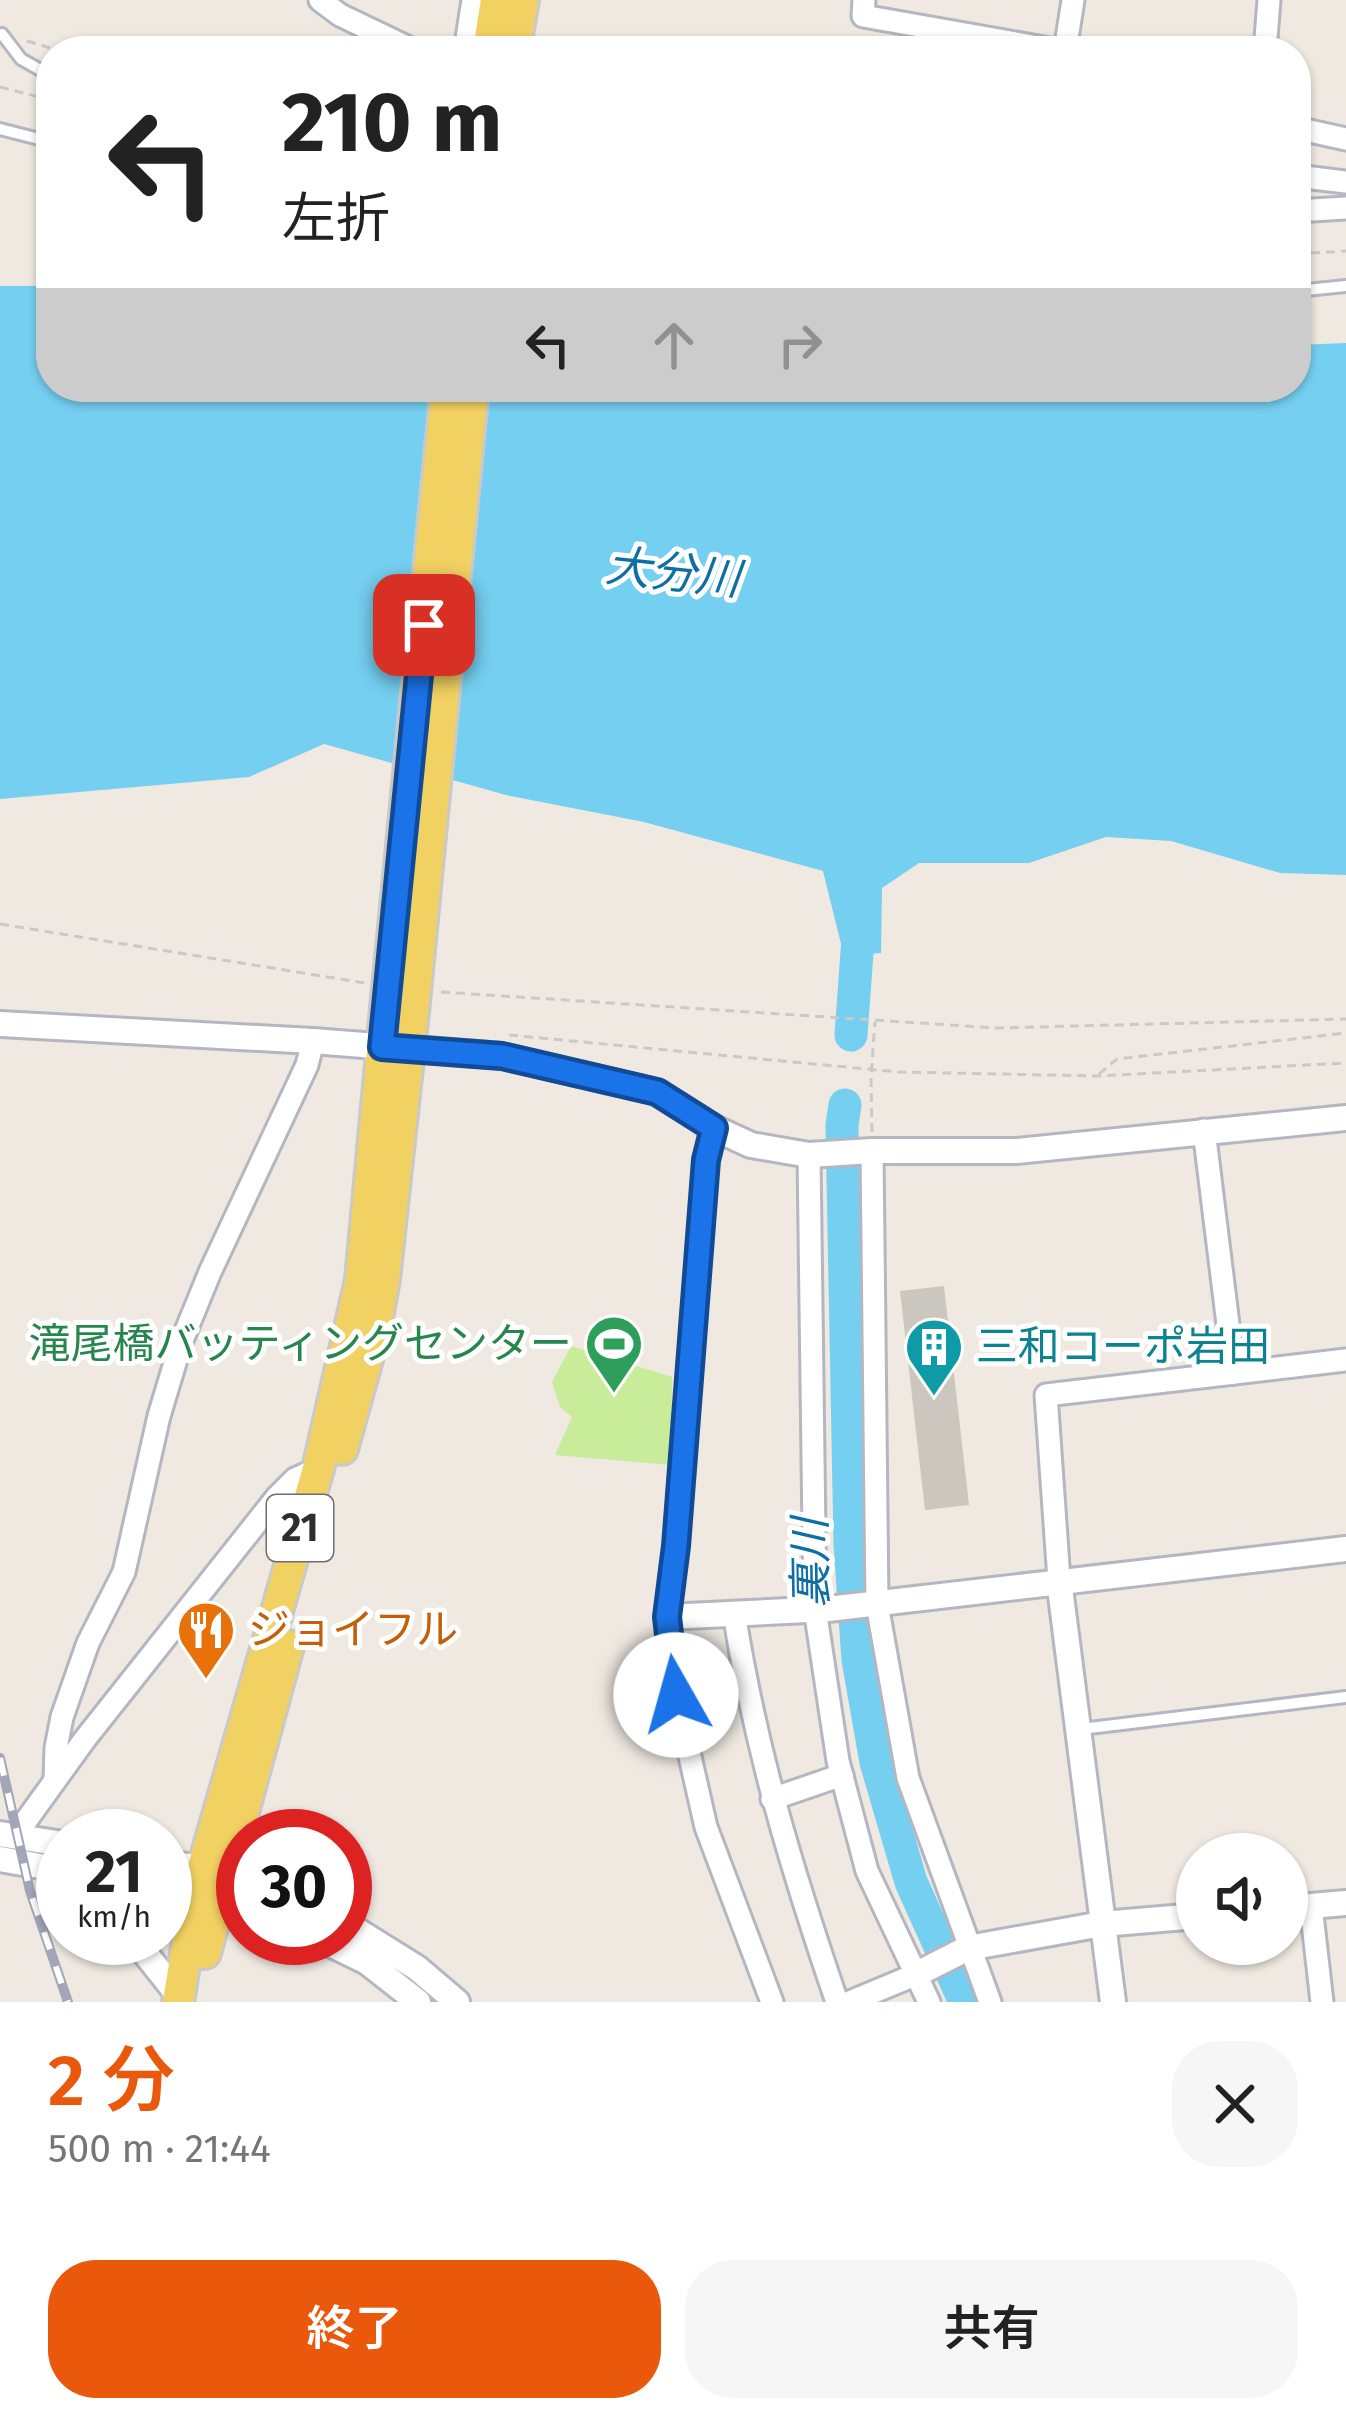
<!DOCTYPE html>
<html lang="ja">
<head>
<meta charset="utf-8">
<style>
	:root { --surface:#fff; --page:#f6f6f6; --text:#222; --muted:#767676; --accent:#ea580c }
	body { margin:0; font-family:"Fira Sans","Noto Sans JP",sans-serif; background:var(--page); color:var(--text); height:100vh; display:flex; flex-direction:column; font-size:45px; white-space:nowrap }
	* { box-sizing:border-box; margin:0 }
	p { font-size:39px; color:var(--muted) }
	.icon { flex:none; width:66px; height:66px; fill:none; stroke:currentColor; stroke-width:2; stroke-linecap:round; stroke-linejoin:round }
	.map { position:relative; height:2002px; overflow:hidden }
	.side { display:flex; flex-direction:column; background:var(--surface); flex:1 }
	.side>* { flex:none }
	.guide { position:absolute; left:36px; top:36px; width:1275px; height:366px; border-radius:48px; box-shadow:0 3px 9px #0004; background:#fff; color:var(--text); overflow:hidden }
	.controls { position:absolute; left:1176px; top:1833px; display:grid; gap:24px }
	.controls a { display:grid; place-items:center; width:132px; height:132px; border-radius:50%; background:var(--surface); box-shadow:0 3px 9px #0004; font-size:60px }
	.speed { position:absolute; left:36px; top:1809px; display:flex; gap:24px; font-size:60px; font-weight:700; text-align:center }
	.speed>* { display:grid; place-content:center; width:156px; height:156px; border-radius:50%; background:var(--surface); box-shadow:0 3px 9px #0004; line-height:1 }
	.speed small { font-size:30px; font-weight:400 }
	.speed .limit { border:18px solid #d22; background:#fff; color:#111 }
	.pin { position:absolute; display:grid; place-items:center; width:102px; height:102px; color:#fff; margin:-51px; border-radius:24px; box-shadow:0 6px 18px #0006 }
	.me { position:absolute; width:132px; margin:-66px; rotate:353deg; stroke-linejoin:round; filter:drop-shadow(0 0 9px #0008) }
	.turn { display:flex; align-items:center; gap:42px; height:252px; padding:0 48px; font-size:54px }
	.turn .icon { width:156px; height:156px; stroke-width:2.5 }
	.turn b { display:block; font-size:84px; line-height:102px }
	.lanes { display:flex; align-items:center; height:114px; padding:0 48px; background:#0003; justify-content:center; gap:60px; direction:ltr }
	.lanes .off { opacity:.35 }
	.round { display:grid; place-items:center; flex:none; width:126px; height:126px; border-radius:48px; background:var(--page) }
	.summary { display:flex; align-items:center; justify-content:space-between; height:204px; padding:0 48px }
	h1 { font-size:72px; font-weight:600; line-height:90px; color:var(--accent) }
	.action { display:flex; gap:24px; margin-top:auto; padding:24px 48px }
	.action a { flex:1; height:138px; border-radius:48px; background:var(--accent); color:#fff; font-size:48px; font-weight:600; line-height:138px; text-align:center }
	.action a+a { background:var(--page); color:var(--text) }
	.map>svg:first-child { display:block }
	.pitch { fill:#c9ec9a }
	.water { fill:#75cff0 }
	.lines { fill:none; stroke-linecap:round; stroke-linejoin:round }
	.river { stroke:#75cff0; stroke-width:33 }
	.building { fill:#cbc7bf }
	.service-casing { stroke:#b4b7c1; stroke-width:16 }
	.minor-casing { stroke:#b4b7c1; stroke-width:27 }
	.tertiary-casing { stroke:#b4b7c1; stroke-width:30 }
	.primary-casing { stroke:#c9c9c9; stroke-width:36 }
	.path { stroke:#c9c9c9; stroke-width:3; stroke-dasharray:9 6; stroke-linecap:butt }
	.service { stroke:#fff; stroke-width:10 }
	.minor { stroke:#fff; stroke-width:21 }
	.tertiary { stroke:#fff; stroke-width:24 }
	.primary { stroke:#f2d163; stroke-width:30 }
	.rail-casing { stroke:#a3a6b8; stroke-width:10 }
	.rail { stroke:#fff; stroke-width:6; stroke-dasharray:18; stroke-linecap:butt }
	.primary-bridge-casing { stroke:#c9c9c9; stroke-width:36; stroke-linecap:butt }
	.primary-bridge { stroke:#f2d163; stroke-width:30 }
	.route-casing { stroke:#114b97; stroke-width:30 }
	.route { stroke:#1a73e8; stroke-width:21 }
	.labels { text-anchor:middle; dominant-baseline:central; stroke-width:10; stroke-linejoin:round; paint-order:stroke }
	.shield { fill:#fff; stroke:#6d6d6d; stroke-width:3 }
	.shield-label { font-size:39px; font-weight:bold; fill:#2e2e2e }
	.leisure-label { font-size:42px; fill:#27864d; stroke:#fff; text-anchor:end }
	.culture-label { font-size:42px; fill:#0d838f; stroke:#fff; text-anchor:start }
	.food-label { font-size:42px; fill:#c56008; stroke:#fff; text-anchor:start }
	.water-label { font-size:45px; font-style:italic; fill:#0d6fa3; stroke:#fff }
</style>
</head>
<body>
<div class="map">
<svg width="1346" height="2002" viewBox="0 0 1346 2002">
	<rect width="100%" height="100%" fill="#efe9e1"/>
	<path class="pitch" d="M571,1346L672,1377L671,1465L555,1455L572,1417L560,1407L552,1382Z"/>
	<path class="water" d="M0,286H51V387H1296V345L1346,343V875L1280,873L1171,841L1106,837L1029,863H919L882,888L881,953L844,956L823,871L644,822L506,795L324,744L249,777L0,799Z"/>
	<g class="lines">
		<g class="river">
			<path d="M851,1035L860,911"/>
			<path d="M845,1105L842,1125L850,1544L858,1660L876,1762L911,1882L965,2002"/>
		</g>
	</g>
	<path class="building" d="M944,1286L969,1505L925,1510L900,1291Z"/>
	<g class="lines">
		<g class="service-casing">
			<g id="service">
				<path d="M2,34L21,59L51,76"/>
				<path d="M0,129L51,142"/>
				<path d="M1296,291L1346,286"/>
				<path d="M1081,1729L1346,1697"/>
			</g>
		</g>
		<g class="minor-casing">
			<g id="minor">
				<path d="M320,0L340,15L415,51"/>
				<path d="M864,0L863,16L1061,51"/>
				<path d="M465,51L473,0"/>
				<path d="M1065,51L1073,0"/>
				<path d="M1265,51L1269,0"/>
				<path d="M1296,128L1346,139"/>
				<path d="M1296,176L1346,182"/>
				<path d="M1296,211L1346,208"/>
				<path d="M714,1128L706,1160L676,1546L667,1617L676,1695L706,1827L772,2002"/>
				<path d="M1204,1130L1234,1373"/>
				<path d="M872,1151L877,1604L908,1778L990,2002"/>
				<path d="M809,1155L815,1609L838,1761L867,1871L929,2002"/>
				<path d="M1059,1580L1046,1395L1346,1360"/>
				<path d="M734,1613C756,1752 792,1870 837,2002"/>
				<path d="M55,1779L56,1748L62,1717L88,1643L124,1572L159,1416L181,1343L210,1272L307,1065L313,1041"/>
				<path d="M772,1799L842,1775"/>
				<path d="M15,1836L85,1739L277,1497L295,1479L318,1469"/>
				<path d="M1311,1906L1322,2002"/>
				<path d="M850,2002L917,1974"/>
			</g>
		</g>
		<g class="tertiary-casing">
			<g id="tertiary">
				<path d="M0,1024L313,1041L502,1056L657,1092L714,1128L751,1145L809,1155L872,1151H1016L1346,1118"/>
				<path d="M1059,1580L1113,2002"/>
				<path d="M667,1617L828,1609L1346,1549"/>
				<path d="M0,1834L63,1844"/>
				<path d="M0,1859L63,1870"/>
				<path d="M165,1863L203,1868L243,1880"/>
				<path d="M165,1886L243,1905"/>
				<path d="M1287,1908L1346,1903"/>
				<path d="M345,1923L417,1968L457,2002"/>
				<path d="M133,1938L179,1996"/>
				<path d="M318,1938L367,1962L418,2002"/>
				<path d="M917,1974L968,1948L1102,1924L1197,1916"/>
			</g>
		</g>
		<g class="primary-casing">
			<g id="primary">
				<path d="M488,51L496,0"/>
				<path d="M514,51L523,0"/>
				<path d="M342,1449L374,1334L384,1279L413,1012"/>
				<path d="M205,1953L288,1646"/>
				<path d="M178,2002L196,1892L318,1469L361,1280L386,1009"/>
			</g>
		</g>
		<g class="path">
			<path d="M27,41L61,51"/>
			<path d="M0,87L51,100"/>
			<path d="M1296,254L1346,251"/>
			<path d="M0,924L365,983"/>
			<path d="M441,992L997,1028L1346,1019"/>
			<path d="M509,1035L898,1072L1097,1076L1346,1063"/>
			<path d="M1099,1074L1117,1059L1346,1033"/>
			<path d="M872,1132L871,1077L875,1022"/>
		</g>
		<use href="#service" class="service"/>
		<use href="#minor" class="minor"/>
		<use href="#tertiary" class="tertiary"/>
		<use href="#primary" class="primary"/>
		<g class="rail-casing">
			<path id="rail" d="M0,1758L30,1891L68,2002"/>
		</g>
		<use href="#rail" class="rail"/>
		<g class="primary-bridge-casing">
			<g id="primary-bridge">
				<path d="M386,1009L447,387"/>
				<path d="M413,1012L473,387"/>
			</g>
		</g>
		<use href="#primary-bridge" class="primary-bridge"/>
	</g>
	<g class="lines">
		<g class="route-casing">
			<path id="route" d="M424,625L382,1047L502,1056L657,1092L714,1128L706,1160L676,1546L667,1617L676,1695"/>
		</g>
		<use href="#route" class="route"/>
	</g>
	<defs>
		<g id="stadium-pin" transform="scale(3)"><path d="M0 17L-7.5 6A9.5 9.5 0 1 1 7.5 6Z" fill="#2e9e5b" stroke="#fff"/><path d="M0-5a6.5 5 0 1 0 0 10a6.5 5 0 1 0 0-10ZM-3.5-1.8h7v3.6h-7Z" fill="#fff"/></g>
		<g id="building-pin" transform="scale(3)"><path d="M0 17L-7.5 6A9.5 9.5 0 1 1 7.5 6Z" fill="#0f9aa8" stroke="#fff"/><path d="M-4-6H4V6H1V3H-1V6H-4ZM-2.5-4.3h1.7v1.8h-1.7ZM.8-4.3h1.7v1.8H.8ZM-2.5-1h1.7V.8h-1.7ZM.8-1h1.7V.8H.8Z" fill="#fff"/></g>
		<g id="restaurant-pin" transform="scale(3)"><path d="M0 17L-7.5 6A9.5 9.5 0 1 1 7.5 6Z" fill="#e8710a" stroke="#fff"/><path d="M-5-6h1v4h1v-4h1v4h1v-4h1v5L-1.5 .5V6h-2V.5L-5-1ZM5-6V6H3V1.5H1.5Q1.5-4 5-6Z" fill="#fff"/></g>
	</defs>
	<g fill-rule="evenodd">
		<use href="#stadium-pin" x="614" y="1344"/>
		<use href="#building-pin" x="934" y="1347"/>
		<use href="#restaurant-pin" x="206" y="1630"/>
	</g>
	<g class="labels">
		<rect class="shield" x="267" y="1495" width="66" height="66" rx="9"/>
		<g class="shield-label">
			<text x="300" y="1528">21</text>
		</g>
		<g class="leisure-label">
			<text x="572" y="1344">滝尾橋バッティングセンター</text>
		</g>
		<g class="culture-label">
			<text x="976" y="1347">三和コーポ岩田</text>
		</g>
		<g class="food-label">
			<text x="248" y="1630">ジョイフル</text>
		</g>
		<g class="water-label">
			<text transform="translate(673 573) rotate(6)">大分川</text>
			<text transform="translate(811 1563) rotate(-91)">裏川</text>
		</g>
	</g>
</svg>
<div class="controls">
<a><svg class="icon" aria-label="sound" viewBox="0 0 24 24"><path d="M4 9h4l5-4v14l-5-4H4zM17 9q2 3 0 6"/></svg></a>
</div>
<div class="speed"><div>21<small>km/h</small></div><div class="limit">30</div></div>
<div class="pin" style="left:424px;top:625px;background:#d93025"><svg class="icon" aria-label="arrive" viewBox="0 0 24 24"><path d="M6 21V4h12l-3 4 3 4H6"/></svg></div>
<svg class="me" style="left:676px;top:1695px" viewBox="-20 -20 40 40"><circle r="19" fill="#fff"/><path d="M0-13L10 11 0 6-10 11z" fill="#1a73e8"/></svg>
<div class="guide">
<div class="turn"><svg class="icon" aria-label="left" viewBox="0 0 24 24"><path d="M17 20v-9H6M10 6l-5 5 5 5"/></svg><div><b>210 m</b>左折</div></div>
<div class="lanes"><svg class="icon" aria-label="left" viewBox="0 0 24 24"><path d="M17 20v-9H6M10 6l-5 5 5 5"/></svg><svg class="icon off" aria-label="ahead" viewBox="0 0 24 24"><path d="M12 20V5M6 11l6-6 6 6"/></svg><svg class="icon off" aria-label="right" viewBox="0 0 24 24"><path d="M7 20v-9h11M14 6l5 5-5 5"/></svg></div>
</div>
</div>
<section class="side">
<div class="summary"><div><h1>2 分</h1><p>500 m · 21:44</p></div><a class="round"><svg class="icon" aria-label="close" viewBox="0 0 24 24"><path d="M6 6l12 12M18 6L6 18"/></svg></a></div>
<div class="action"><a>終了</a><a>共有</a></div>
</section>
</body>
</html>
